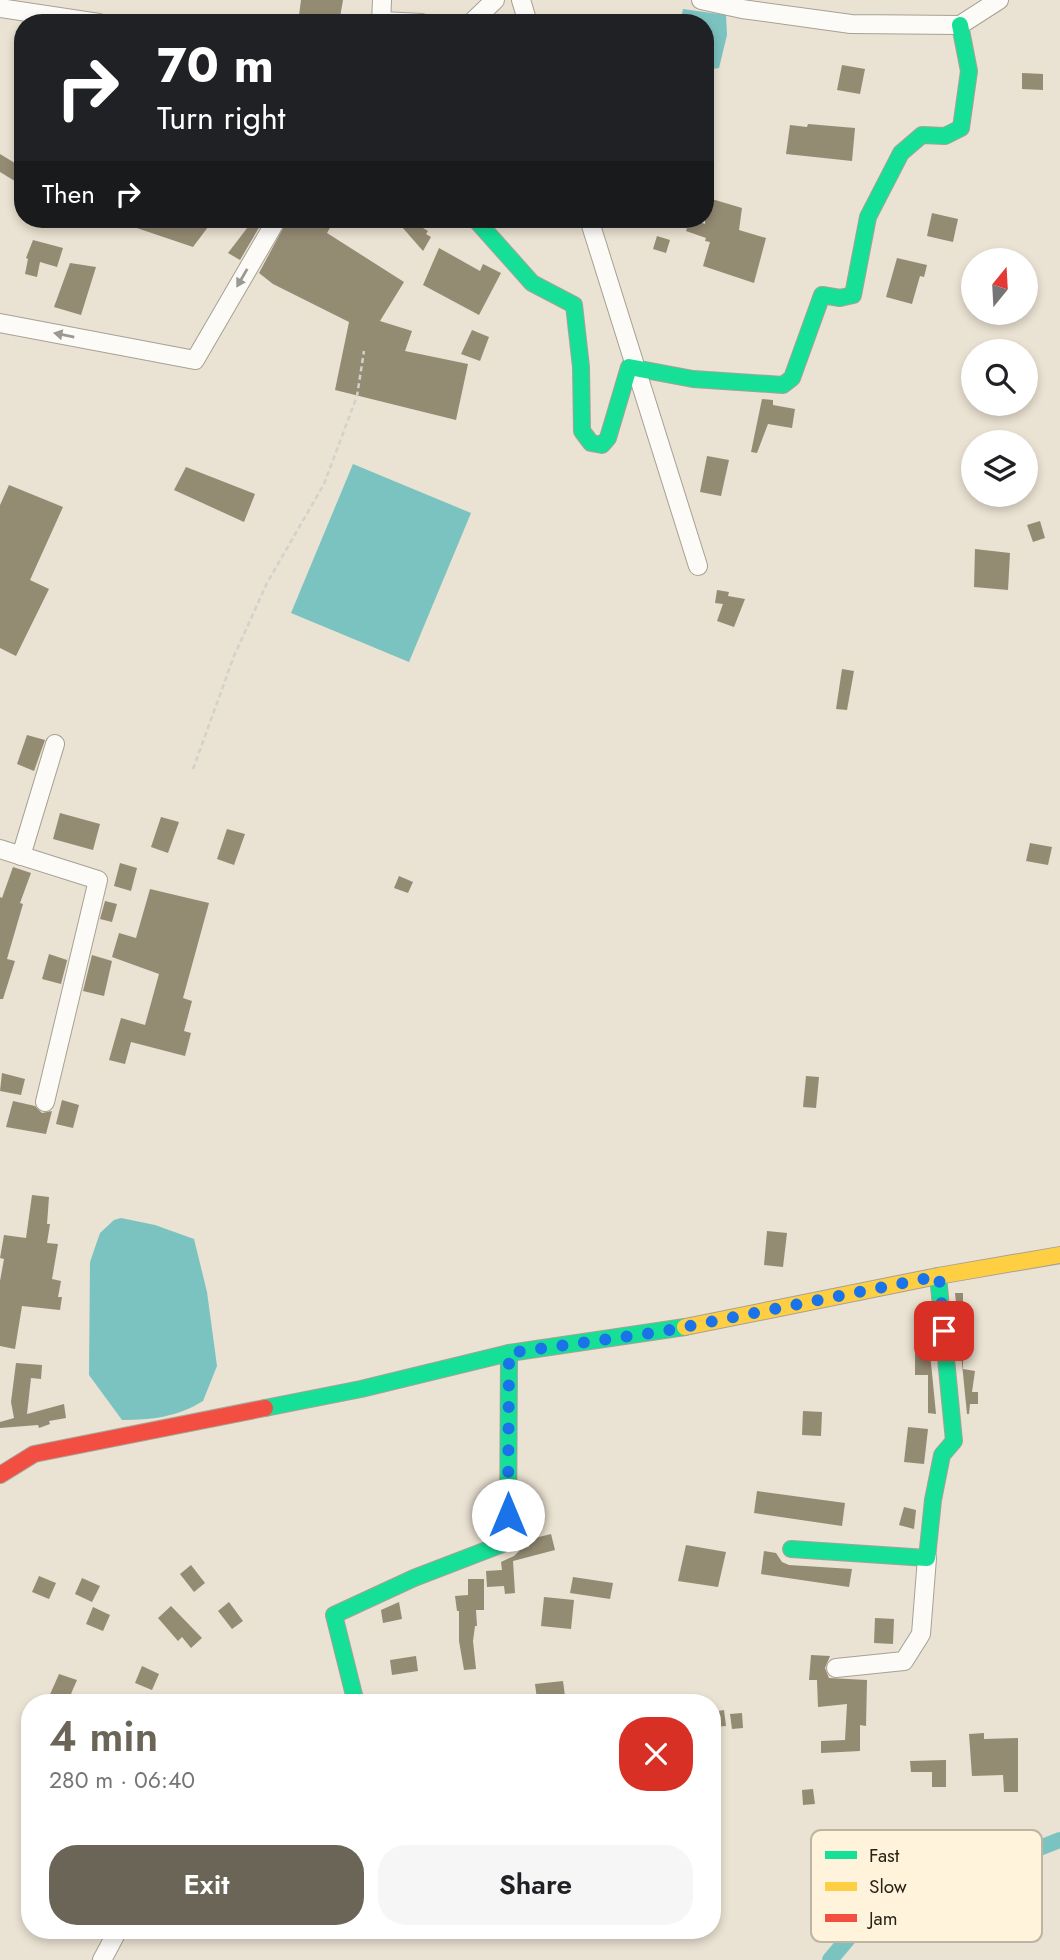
<!DOCTYPE html>
<html lang="en">
<head>
<meta charset="utf-8">
<style>
	:root { --surface:#fff; --page:#f6f6f6; --text:#202124; --muted:#757577; --accent:#6b6558 }
	body { margin:0; font-family:Jost,sans-serif; background:var(--page); color:var(--text); height:100vh; display:flex; flex-direction:column; font-size:26px; white-space:nowrap }
	* { box-sizing:border-box; margin:0 }
	p { font-size:23px; color:var(--muted) }
	.icon { flex:none; width:38px; height:38px; fill:none; stroke:currentColor; stroke-width:2; stroke-linecap:round; stroke-linejoin:round }
	.map { position:relative; flex:1; overflow:hidden }
	.side { position:absolute; left:21px; top:1694px; width:700px; height:245px; display:flex; flex-direction:column; background:var(--surface); border-radius:28px; box-shadow:0 4px 10px #0003 }
	.side>* { flex:none }
	.guide { position:absolute; left:14px; top:14px; width:700px; height:214px; border-radius:28px; box-shadow:0 4px 10px #0003; background:#202124; color:#fff; overflow:hidden }
	.needle { width:46px; rotate:18deg }
	.tools { position:absolute; left:961px; top:248px; display:grid; gap:14px }
	.tools a { display:grid; place-items:center; width:77px; height:77px; border-radius:50%; background:var(--surface); box-shadow:0 4px 10px #0003; font-size:35px }
	.pin { position:absolute; display:grid; place-items:center; width:60px; height:60px; color:#fff; margin:-30px; border-radius:14px; box-shadow:0 4px 10px #0006 }
	.me { position:absolute; width:77px; margin:-38px; rotate:0deg; stroke-linejoin:round; filter:drop-shadow(0 0 5px #0008) }
	.turn { display:flex; align-items:center; gap:24px; height:147px; padding:0 28px; font-size:32px }
	.turn .icon { width:91px; height:91px; stroke-width:2.5 }
	.turn b { display:block; font-size:49px; line-height:60px }
	.then { display:flex; align-items:center; height:66px; padding:0 28px; background:#0003; gap:14px; font-size:26px }
	.round { display:grid; place-items:center; flex:none; width:74px; height:74px; border-radius:28px; background:var(--page) }
	.headline { display:flex; align-items:center; justify-content:space-between; height:119px; padding:0 28px }
	h1 { font-size:42px; font-weight:600; line-height:52px; color:var(--accent) }
	.primary-button { display:flex; gap:14px; margin-top:auto; padding:14px 28px }
	.primary-button a { flex:1; height:80px; border-radius:28px; background:var(--accent); color:#fff; font-size:28px; font-weight:600; line-height:80px; text-align:center }
	.primary-button a+a { background:var(--page); color:var(--text) }
	.map>svg:first-child { display:block }
	.water { fill:#7bc3c0 }
	.lines { fill:none; stroke-linecap:round; stroke-linejoin:round }
	.canal { stroke:#7bc3c0; stroke-width:16 }
	.building { fill:#948b73 }
	.street-casing { stroke:#a7a194; stroke-width:20 }
	.fast-casing { stroke:#a7a194; stroke-width:18 }
	.slow-casing { stroke:#a7a194; stroke-width:18 }
	.jam-casing { stroke:#a7a194; stroke-width:18 }
	.path { stroke:#d3d1cc; stroke-width:2.5; stroke-dasharray:5 3.5; stroke-linecap:butt }
	.street { stroke:#fcfbf8; stroke-width:18 }
	.fast { stroke:#16e098; stroke-width:16 }
	.slow { stroke:#ffcf43; stroke-width:16 }
	.jam { stroke:#f24e42; stroke-width:16 }
	.oneway { fill:#9c9992 }
	.route { stroke:#1a73e8; stroke-width:12; stroke-dasharray:0 21.6 }
	.key { fill:#fff4db; stroke:#beb5a0; stroke-width:2 }
	.key-label { font-size:19px; fill:#272216 }
</style>
</head>
<body>
<div class="map">
<svg width="1060" height="1960" viewBox="0 0 1060 1960">
	<rect width="100%" height="100%" fill="#eae2d2"/>
	<g class="water">
		<path d="M683,9L726,15L727,35L719,68L705,70V23H680Z"/>
		<path d="M353,464L471,513L409,662L291,613Z"/>
		<path d="M121,1218L155,1225L194,1239L207,1292L217,1366L203,1401C177,1417 152,1420 122,1420L89,1375L90,1262L100,1233L114,1220Z"/>
	</g>
	<g class="lines">
		<path class="canal" d="M830,1960L877,1904L981,1871L1060,1840"/>
	</g>
	<g class="building">
		<path d="M301,0H343L339,23H298Z"/>
		<path d="M842,65L865,69L860,94L837,90Z"/>
		<path d="M1022,73L1043,74V90L1022,89Z"/>
		<path d="M808,124L855,128L852,161L786,154L790,125L807,127Z"/>
		<path d="M0,154L23,168V186L0,172Z"/>
		<path d="M705,197L742,208L739,230L766,238L754,283L703,266L710,242L705,241L706,238L686,231L690,219L705,224Z"/>
		<path d="M932,213L958,219L953,242L927,236Z"/>
		<path d="M116,219H214L193,247L116,221Z"/>
		<path d="M254,219H264L240,260L228,253Z"/>
		<path d="M288,219H310L319,225L326,219H335L327,233L404,282L380,321L412,331L405,351L468,364L456,420L335,390L349,322L273,284L259,273Z"/>
		<path d="M395,219H408L428,231L426,234L431,237L423,251Z"/>
		<path d="M657,236L670,240L666,253L653,249Z"/>
		<path d="M33,240L63,248L57,267L40,262L37,277L25,274L28,259L26,258Z"/>
		<path d="M439,248L480,271L483,264L501,273L479,315L423,285Z"/>
		<path d="M897,258L927,265L924,277L920,276L912,304L886,297Z"/>
		<path d="M70,263L96,267L81,315L54,307Z"/>
		<path d="M472,330L489,337L480,361L461,354Z"/>
		<path d="M762,399L773,400V405L795,409L792,428L768,424L757,453L751,452Z"/>
		<path d="M707,456L729,460L721,496L700,492Z"/>
		<path d="M186,467L255,494L244,522L174,490Z"/>
		<path d="M9,485L63,507L30,580L49,589L16,656L0,648V505Z"/>
		<path d="M1040,521L1045,538L1033,542L1027,525Z"/>
		<path d="M975,549L1010,553L1008,590L974,587Z"/>
		<path d="M717,590L729,592L728,596L745,599L734,627L717,621L723,604L715,603Z"/>
		<path d="M842,669L854,671L847,710L836,709Z"/>
		<path d="M27,735L45,740L34,771L17,764Z"/>
		<path d="M60,813L100,824L93,850L53,839Z"/>
		<path d="M161,817L179,822L168,853L151,847Z"/>
		<path d="M227,829L245,834L234,865L217,859Z"/>
		<path d="M1030,843L1052,847L1048,865L1026,861Z"/>
		<path d="M120,863L137,868L131,891L114,886Z"/>
		<path d="M13,867L31,873L20,903L23,904L7,959L15,961L3,999H0V897L2,898Z"/>
		<path d="M399,876L413,882L408,893L394,888Z"/>
		<path d="M150,889L209,903L183,998L192,1001L184,1031L191,1033L185,1056L131,1042L125,1064L109,1060L121,1018L145,1025L159,974L112,957L119,933L136,938Z"/>
		<path d="M105,901L117,904L112,922L100,919Z"/>
		<path d="M49,954L67,960L68,957L61,984L42,979Z"/>
		<path d="M92,955L112,961L104,996L83,991Z"/>
		<path d="M2,1073L25,1079L21,1095L0,1091Z"/>
		<path d="M806,1076L819,1077L816,1108L803,1107Z"/>
		<path d="M62,1100L79,1105L73,1128L56,1124Z"/>
		<path d="M13,1101L35,1106L42,1113L52,1111L46,1134L6,1127Z"/>
		<path d="M32,1195L49,1197L47,1224H50L47,1243L58,1244L52,1279L61,1281L58,1297H62L60,1310L22,1306L15,1349L0,1346V1281L4,1259L0,1258L4,1235L26,1238Z"/>
		<path d="M767,1231L787,1233L783,1267L764,1265Z"/>
		<path d="M955,1293H963V1369L975,1371L972,1392H978V1404H970L969,1414H967Z"/>
		<path d="M915,1322H927L936,1414L928,1413V1375H915Z"/>
		<path d="M16,1363L42,1365L41,1379L31,1378L27,1414L64,1404L66,1418L49,1421L50,1424L39,1428L38,1425L0,1428V1422L14,1418L11,1402Z"/>
		<path d="M803,1411L822,1412L821,1436L802,1435Z"/>
		<path d="M908,1427L928,1429L924,1464L904,1462Z"/>
		<path d="M757,1491L845,1503L842,1526L754,1513Z"/>
		<path d="M904,1507L916,1510L914,1529L899,1525Z"/>
		<path d="M551,1534L555,1550L513,1561L515,1593L505,1594L504,1586L487,1587L486,1571L502,1570L501,1562L514,1556L522,1548L529,1547L527,1540Z"/>
		<path d="M686,1545L726,1552L718,1587L678,1581Z"/>
		<path d="M764,1551L776,1553L782,1562L789,1565L852,1569L849,1587L761,1574Z"/>
		<path d="M191,1565L205,1583L194,1592L180,1574Z"/>
		<path d="M39,1576L56,1583L49,1599L32,1592Z"/>
		<path d="M573,1577L613,1583L610,1599L570,1593Z"/>
		<path d="M82,1578L100,1586L92,1602L75,1594Z"/>
		<path d="M468,1579H484V1610H476L477,1626H475L473,1641L476,1669L464,1670L459,1641V1611H457L455,1596L468,1595Z"/>
		<path d="M544,1597L574,1600L571,1629L541,1626Z"/>
		<path d="M229,1602L243,1621L232,1629L218,1611Z"/>
		<path d="M399,1602L402,1619L383,1623L381,1610Z"/>
		<path d="M171,1606L202,1638L191,1648L182,1637L178,1641L158,1618Z"/>
		<path d="M93,1607L110,1615L103,1631L86,1624Z"/>
		<path d="M875,1618L894,1619L893,1644L874,1643Z"/>
		<path d="M811,1655L830,1656L825,1668L829,1678L867,1680L866,1726L860,1725V1751L821,1753V1741L845,1740L847,1704L818,1707L817,1680H809Z"/>
		<path d="M416,1656L418,1671L392,1675L390,1660Z"/>
		<path d="M142,1666L159,1674L152,1690L135,1683Z"/>
		<path d="M59,1674L77,1680L67,1703H56L48,1699Z"/>
		<path d="M563,1681L565,1696L537,1699L535,1684Z"/>
		<path d="M724,1710L726,1726L714,1727L712,1712Z"/>
		<path d="M742,1713L743,1728L732,1729L730,1714Z"/>
		<path d="M984,1733V1739L1018,1738V1792H1004L1003,1775L972,1776L969,1734Z"/>
		<path d="M946,1760V1787H932V1772H911L910,1761Z"/>
		<path d="M813,1789L815,1804L803,1805L802,1790Z"/>
	</g>
	<g class="lines">
		<g class="street-casing">
			<g id="street">
				<path d="M521,0L528,23"/>
				<path d="M701,0L742,9L851,24L960,25L999,0"/>
				<path d="M0,8L99,23"/>
				<path d="M382,21L422,23"/>
				<path d="M381,23L382,0"/>
				<path d="M471,23L495,0"/>
				<path d="M589,219L698,566"/>
				<path d="M0,323L195,360L277,219"/>
				<path d="M0,849L98,880L45,1102"/>
				<path d="M21,856L55,744"/>
				<path d="M836,1668L904,1661L921,1634L927,1558"/>
				<path d="M102,1960L118,1930"/>
			</g>
		</g>
		<g class="fast-casing">
			<g id="fast">
				<path d="M475,219L532,283L574,305L581,367L582,431L591,443L602,445L608,438L629,367L693,379L783,385L792,378L822,295L840,298L853,295L868,217L901,153L922,135L945,136L961,128L969,71L960,25"/>
				<path d="M265,1408L361,1389L509,1353L685,1327"/>
				<path d="M791,1549L927,1558L933,1500L942,1455L954,1441L938,1276"/>
				<path d="M356,1703L334,1615L414,1578L508,1542L509,1353"/>
			</g>
		</g>
		<g class="slow-casing">
			<path id="slow" d="M685,1327L938,1276L1060,1255"/>
		</g>
		<g class="jam-casing">
			<path id="jam" d="M0,1475L34,1454L265,1408"/>
		</g>
		<path class="path" d="M193,769L234,656L267,583L324,484L357,396L364,351"/>
		<use href="#street" class="street"/>
		<use href="#fast" class="fast"/>
		<use href="#slow" class="slow"/>
		<use href="#jam" class="jam"/>
	</g>
	<defs><path id="oneway-solid" d="M-6-.8H1V-3.2L6.5 0L1 3.2V.8H-6Z" transform="scale(1.75)"/></defs>
	<g class="oneway">
		<use href="#oneway-solid" transform="translate(242 278) rotate(120)"/>
		<use href="#oneway-solid" transform="translate(64 335) rotate(-169)"/>
	</g>
	<g class="lines">
		<path class="route" d="M508,1515L509,1353L665,1331L939,1276L944,1331"/>
	</g>
	<rect x="811" y="1830" width="231" height="112" rx="10" class="key"/>
	<rect x="825" y="1851" width="32" height="8" fill="#16e098"/>
	<rect x="825" y="1882" width="32" height="9" fill="#ffcf43"/>
	<rect x="825" y="1914" width="32" height="8" fill="#f24e42"/>
	<g class="key-label">
		<text x="869" y="1862">Fast</text>
		<text x="869" y="1893">Slow</text>
		<text x="869" y="1925">Jam</text>
	</g>
</svg>
<div class="tools">
<a><svg class="needle" viewBox="-14 -14 28 28"><path d="M0-13l5 13h-10z" fill="#e53935"/><path d="M0 13l5-13h-10z" fill="#757577"/></svg></a>
<a><svg class="icon" aria-label="search" viewBox="0 0 24 24"><circle cx="10" cy="10" r="6"/><path d="M15 15l6 6"/></svg></a>
<a><svg class="icon" aria-label="layers" viewBox="0 0 24 24"><path d="M12 4l9 5-9 5-9-5zM3 14l9 5 9-5"/></svg></a>
</div>
<div class="pin" style="left:944px;top:1331px;background:#d93025"><svg class="icon" aria-label="arrive" viewBox="0 0 24 24"><path d="M6 21V4h12l-3 4 3 4H6"/></svg></div>
<svg class="me" style="left:508px;top:1515px" viewBox="-20 -20 40 40"><circle r="19" fill="#fff"/><path d="M0-13L10 11 0 6-10 11z" fill="#1a73e8"/></svg>
<div class="guide">
<div class="turn"><svg class="icon" aria-label="right" viewBox="0 0 24 24"><path d="M7 20v-9h11M14 6l5 5-5 5"/></svg><div><b>70 m</b>Turn right</div></div>
<div class="then">Then<svg class="icon" aria-label="right" viewBox="0 0 24 24"><path d="M7 20v-9h11M14 6l5 5-5 5"/></svg></div>
</div>
<section class="side">
<div class="headline"><div><h1>4 min</h1><p>280 m · 06:40</p></div><a class="round" style="background:#d93025;color:#fff"><svg class="icon" aria-label="close" viewBox="0 0 24 24"><path d="M6 6l12 12M18 6L6 18"/></svg></a></div>
<div class="primary-button"><a>Exit</a><a>Share</a></div>
</section>
</div>
</body>
</html>
